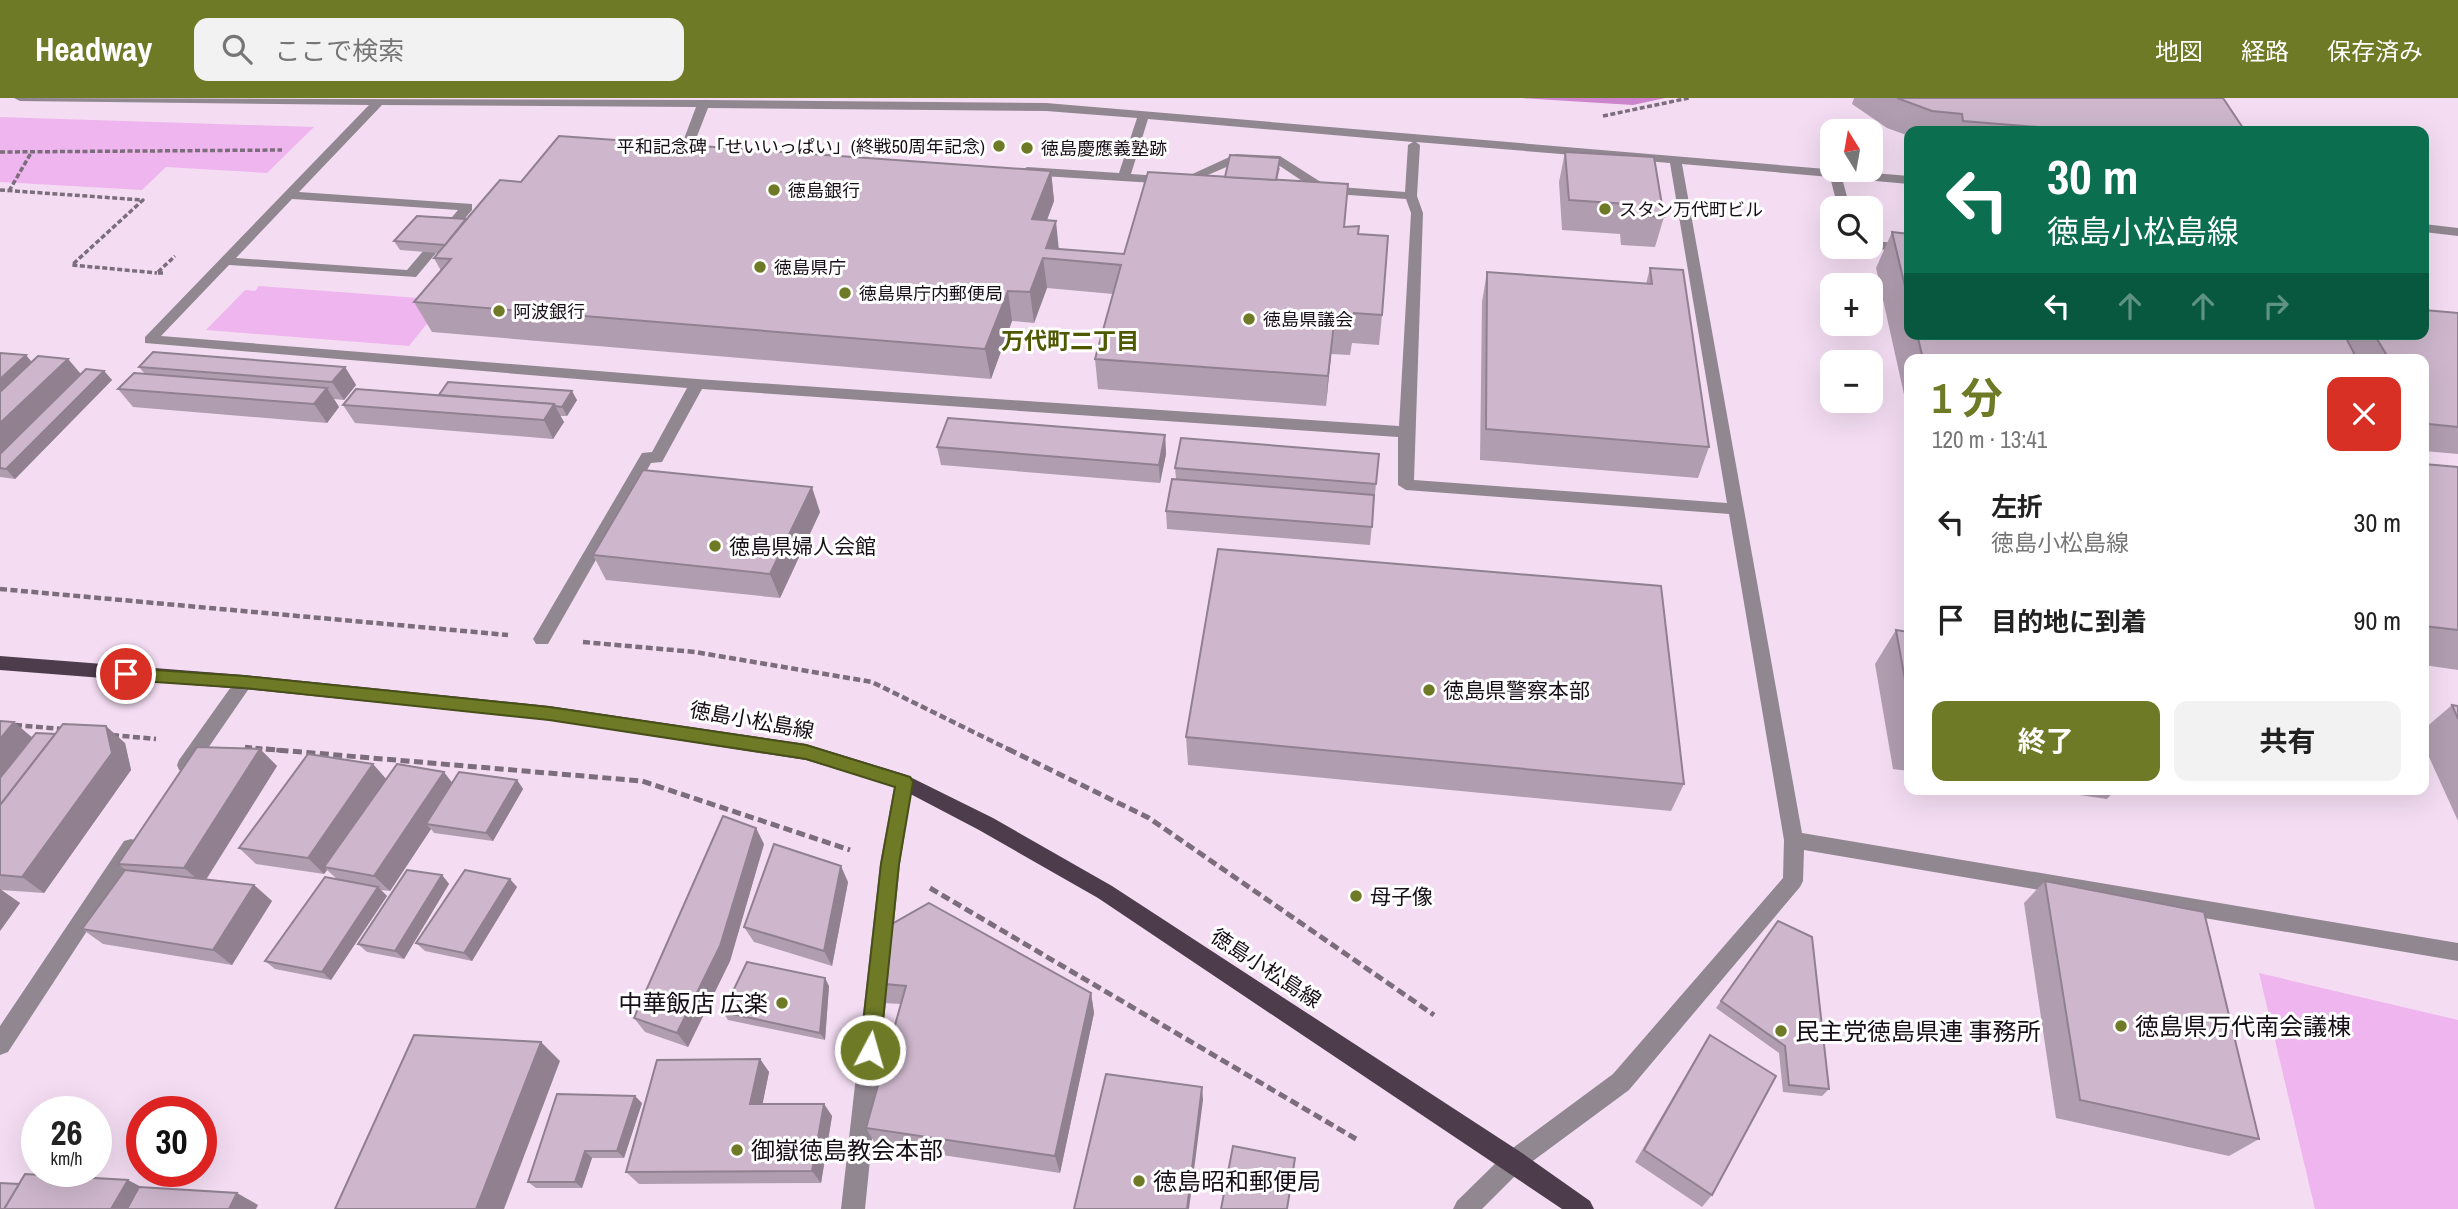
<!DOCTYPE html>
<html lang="ja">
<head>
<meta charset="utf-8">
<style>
	:root { --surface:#fff; --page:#f2f2f2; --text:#222; --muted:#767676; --accent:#6e7a26 }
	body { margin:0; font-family:"Archivo Narrow","Noto Sans JP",sans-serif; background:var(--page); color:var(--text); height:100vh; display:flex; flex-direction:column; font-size:26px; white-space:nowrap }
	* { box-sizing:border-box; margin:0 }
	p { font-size:23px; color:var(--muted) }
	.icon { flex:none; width:38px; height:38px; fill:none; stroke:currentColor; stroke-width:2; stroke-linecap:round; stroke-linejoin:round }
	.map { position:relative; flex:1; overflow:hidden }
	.panel { position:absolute; left:1904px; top:256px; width:525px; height:441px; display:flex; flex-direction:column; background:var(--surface); border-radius:14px; box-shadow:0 7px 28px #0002 }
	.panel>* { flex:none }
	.hud { position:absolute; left:1904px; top:28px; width:525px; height:214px; border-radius:14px; box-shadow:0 7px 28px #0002; background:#0b6e4f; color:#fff; overflow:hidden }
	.needle { width:46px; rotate:349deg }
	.fabs { position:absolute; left:1820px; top:21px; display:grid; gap:14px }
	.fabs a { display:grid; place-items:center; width:63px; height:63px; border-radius:14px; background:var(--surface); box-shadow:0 7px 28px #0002; font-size:35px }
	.speed { position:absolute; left:21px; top:998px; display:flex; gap:14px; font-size:35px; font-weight:700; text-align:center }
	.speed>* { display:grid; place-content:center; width:91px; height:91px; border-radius:50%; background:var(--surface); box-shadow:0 7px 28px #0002; line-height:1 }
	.speed small { font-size:18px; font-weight:400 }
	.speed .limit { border:10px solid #d22; background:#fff; color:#111 }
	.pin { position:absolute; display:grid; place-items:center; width:60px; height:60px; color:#fff; margin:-30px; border:4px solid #fff; border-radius:50%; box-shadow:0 2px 7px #0007 }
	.me { position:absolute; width:77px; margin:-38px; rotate:6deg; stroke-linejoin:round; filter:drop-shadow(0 0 5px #0008) }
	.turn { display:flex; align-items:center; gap:24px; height:147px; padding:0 28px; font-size:32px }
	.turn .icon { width:91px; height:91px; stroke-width:2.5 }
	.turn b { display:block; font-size:49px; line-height:60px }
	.lanes { display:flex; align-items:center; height:66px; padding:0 28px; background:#0003; justify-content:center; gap:35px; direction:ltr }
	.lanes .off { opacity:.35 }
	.round { display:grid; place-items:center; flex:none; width:74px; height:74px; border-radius:14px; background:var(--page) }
	.overview { display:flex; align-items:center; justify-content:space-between; height:119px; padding:0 28px }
	h1 { font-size:42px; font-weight:700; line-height:52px; color:var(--accent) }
	.button { display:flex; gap:14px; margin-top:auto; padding:14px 28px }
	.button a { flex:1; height:80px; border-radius:14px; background:var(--accent); color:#fff; font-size:28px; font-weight:700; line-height:80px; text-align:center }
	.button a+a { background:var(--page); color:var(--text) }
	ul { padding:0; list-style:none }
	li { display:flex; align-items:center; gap:21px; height:98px; padding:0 28px }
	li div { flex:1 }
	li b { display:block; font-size:26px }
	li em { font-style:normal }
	header { display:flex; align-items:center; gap:42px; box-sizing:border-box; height:98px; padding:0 35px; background:var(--accent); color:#fff }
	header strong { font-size:33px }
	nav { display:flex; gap:38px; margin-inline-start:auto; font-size:24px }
	.search { width:490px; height:63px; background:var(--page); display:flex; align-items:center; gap:18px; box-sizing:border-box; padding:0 24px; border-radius:14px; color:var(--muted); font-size:26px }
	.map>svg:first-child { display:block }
	.green { fill:#efb5ee }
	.water { fill:#cc85cc }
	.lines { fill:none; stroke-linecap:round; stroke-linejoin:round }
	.path-far2 { stroke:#7b6d7b; stroke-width:3.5; stroke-dasharray:5 2.5; stroke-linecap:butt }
	.path-far1 { stroke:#7b6d7b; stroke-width:4.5; stroke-dasharray:7 3.5; stroke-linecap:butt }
	.path { stroke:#7b6d7b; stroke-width:5; stroke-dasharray:9 4.5; stroke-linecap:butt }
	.minor { fill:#918791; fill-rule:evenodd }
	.major { fill:#4d3d4c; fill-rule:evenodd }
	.wall { fill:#b19db0 }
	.shaded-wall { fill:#908090 }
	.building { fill:#ceb7cd; stroke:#908090; stroke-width:2 }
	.route { fill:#6e7a26; stroke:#484f19; stroke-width:2 }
	.poi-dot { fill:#6e7a26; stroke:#fff; stroke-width:2.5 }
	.labels { text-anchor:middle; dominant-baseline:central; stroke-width:6; stroke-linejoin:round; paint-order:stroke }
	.far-poi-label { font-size:18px; fill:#170f17; stroke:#fff; text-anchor:start }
	.poi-label { font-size:21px; fill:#170f17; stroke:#fff; text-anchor:start }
	.street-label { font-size:21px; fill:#170f17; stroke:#fff }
	.neighbourhood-label { font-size:23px; font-weight:bold; fill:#4e5801; stroke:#fff }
	.near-poi-label { font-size:24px; fill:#170f17; stroke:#fff; text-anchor:start }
</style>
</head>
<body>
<header>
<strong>Headway</strong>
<div class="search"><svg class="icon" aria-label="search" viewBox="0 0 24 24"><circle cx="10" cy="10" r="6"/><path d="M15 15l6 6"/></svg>ここで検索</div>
<nav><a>地図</a><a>経路</a><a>保存済み</a></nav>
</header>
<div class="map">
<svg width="2458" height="1111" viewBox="0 0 2458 1111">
	<rect width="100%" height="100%" fill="#f4ddf3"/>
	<g class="green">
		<path d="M0,19L314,29L267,75L166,69L142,92L0,84Z"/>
		<path d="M259,188L446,202L409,248L206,232L245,192L255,193Z"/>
		<path d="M2259,875L2458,922V1111H2315Z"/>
	</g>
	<path class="water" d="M1521,0H1665L1633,7Z"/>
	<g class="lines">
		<g class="path-far2">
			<path d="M1603,18L1689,0"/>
			<path d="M0,54L282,52"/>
			<path d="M0,92L143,102L72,167L157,175"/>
			<path d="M9,93L31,55"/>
			<path d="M163,175H157L175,158"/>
		</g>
		<g class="path-far1">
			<path d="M0,491L508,537"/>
			<path d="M583,544L695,554L872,584L1012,653"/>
			<path d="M15,627L62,631"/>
			<path d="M112,637L156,641"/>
			<path d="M245,649L287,653"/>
		</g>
		<g class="path">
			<path d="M266,651L642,683L850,752"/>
			<path d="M1008,651L1149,720L1434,917"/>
			<path d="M930,790L1356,1041"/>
		</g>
		<g class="minor">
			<path d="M14,0L704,2L1046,5L1909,78V86L1842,80L1850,110H1838L1830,79L1682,66L1802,735L2458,845V863L1804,752L1803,783L1800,789L1629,992L1522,1071L1482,1111H1453L1457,1103L1506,1055L1613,976L1783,780L1784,742L1729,416L1406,392L1398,387V339L702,291L662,364L651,365L548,546H536L533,541L536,536L642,355L652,354L687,290L145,245V239L369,7L20,3ZM382,7L696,9L679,54C685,60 702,61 708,55L706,52L692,51L708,10L1046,13L1137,20L1119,75L1027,69L1021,73L1027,77L1170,86L1174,85V79L1131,76L1148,21L1413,44L1408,47L1405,94L1327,88L1280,58L1236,56L1177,83L1183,87L1187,86L1238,64L1277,66L1320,95L1406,101L1411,115L1399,328L697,281L161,238L229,167L416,179L472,112V106L299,94ZM1416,44L1670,65L1727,405L1414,382L1423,115L1417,98L1420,47ZM292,101L458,112L407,172L236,160Z"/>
			<path d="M2424,126L2458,130V138L2424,134Z"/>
			<path d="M1871,143L1909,146V154L1866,150L1871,149Z"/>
			<path d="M244,577L250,579L253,584L250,589L193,672L186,675L179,672L177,667L179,662L238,579Z"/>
			<path d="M904,676L911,678L913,684L900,766L865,1111H841L880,766L895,684L897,678Z"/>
			<path d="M131,741L138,743L141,749L138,755L8,954L0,957V928L124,743Z"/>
		</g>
		<path class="major" d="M0,558L244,577L549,608L806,646L904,676L993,720L1112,788L1522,1055L1590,1103L1594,1111H1562L1098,800L979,732L899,690L806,662L549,622L244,591L0,572Z"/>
	</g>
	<g class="wall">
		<path d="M1854,0H2223L2245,33H1909V38L1887,30L1852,6Z"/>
		<path d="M1565,54L1664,119L1655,149L1621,147L1620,136L1562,132L1559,84Z"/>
		<path d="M1280,70L1277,82L1345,129L1359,136L1382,217L1379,247L1352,245L1350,257L1331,256L1326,308L1098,291L1095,261L1113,196L1047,190L1034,225L1012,223L991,281L432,234L414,204L441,173L434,160L438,155L400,152L394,143L466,121L521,84L1051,73L1054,103L1047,122L1059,151L1124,156L1225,79Z"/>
		<path d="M1892,134L1909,136V236H2424L2458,215V356L2424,353V261H1909V319L1876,170Z"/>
		<path d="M1650,170L1709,349L1698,380L1480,362L1482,204L1487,174L1646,186Z"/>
		<path d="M0,255L32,264L68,261L81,276L104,273L112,282L15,381L0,379Z"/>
		<path d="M139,269H345L356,287L344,302L334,301L339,309L327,325L133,309L118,291L145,276Z"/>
		<path d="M439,297L577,302L567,318H560L564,324L553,341L355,325L343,307Z"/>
		<path d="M1165,337L1166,356L1160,385L941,367L937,349Z"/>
		<path d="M2424,366L2458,369V572L2424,567Z"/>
		<path d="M1175,370L1376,386L1370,447L1167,431L1166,413L1176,381Z"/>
		<path d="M820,414L780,500L606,482L593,457Z"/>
		<path d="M1896,532L1909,534V673L1893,671L1875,566Z"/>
		<path d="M2452,607L2458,608V723L2424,648V631Z"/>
		<path d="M0,623L32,639L125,645L131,672L44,795L1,792L20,805L0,833Z"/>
		<path d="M1186,639L1684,686L1671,713L1188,667Z"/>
		<path d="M260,651L277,668L206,782L254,787L272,803L232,867L103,846L82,831L126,772L118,766Z"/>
		<path d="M386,681L452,684L517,682L523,691L493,743L434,735L431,731L390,793L381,792L387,798L331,882L275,871L265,863L338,782L327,772L324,776L256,766L239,750Z"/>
		<path d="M2038,691H2116L2107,701Z"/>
		<path d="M764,746L730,863L688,949L645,934L634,920Z"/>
		<path d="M442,777L449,786L404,861L367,854L358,846Z"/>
		<path d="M2045,783L2259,1041L2229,1058L2056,1020L2024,805Z"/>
		<path d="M848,784L832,868L754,844L744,829Z"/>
		<path d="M517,789L472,863L425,853L416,845Z"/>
		<path d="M1778,823L1829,991L1822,998L1783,994L1779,955L1716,910Z"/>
		<path d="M874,885L1091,895L1094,915L1060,1075L876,1047L866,1030L901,906L883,905Z"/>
		<path d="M829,888L825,942L728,922L723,914Z"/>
		<path d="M1710,937L1712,1097L1702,1109L1635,1064L1701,951Z"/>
		<path d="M760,961L769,974L762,1006H824L832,1018L821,1085L639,1086L626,1074Z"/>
		<path d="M642,1005L624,1060H592L582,1090H536L528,1084Z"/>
	</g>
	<g class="shaded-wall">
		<path d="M1051,73L1054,103L1036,151L1032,121Z"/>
		<path d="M1056,123L1059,153L1046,150Z"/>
		<path d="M1043,160L1047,190L1034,225L1030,194Z"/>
		<path d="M1008,193L1012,223L991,281L985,251Z"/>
		<path d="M1334,225L1331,256L1326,308L1328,278Z"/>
		<path d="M26,257L42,276L0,315V281Z"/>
		<path d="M68,261L83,279L0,360V325Z"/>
		<path d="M345,269L356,287L344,302L332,284Z"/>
		<path d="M104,273L112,282L15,381L6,371Z"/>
		<path d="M327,290L339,309L327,325L314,306Z"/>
		<path d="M572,293L577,302L567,318L562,309Z"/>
		<path d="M554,306L564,324L553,341L544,322Z"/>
		<path d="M1165,337L1166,356L1160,385L1159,367Z"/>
		<path d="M812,389L820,414L780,500L770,476Z"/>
		<path d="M14,624L34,641L0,684V641Z"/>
		<path d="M106,628L125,645L131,672L44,795L22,779Z"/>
		<path d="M260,651L277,668L203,786L184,770Z"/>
		<path d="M373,666L388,683L324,769L327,772L324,776L308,760Z"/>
		<path d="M444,674L457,691L426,726L431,731L390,793L374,778Z"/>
		<path d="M517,682L523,691L493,743L486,735Z"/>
		<path d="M756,730L764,746L730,863L688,949L677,935Z"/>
		<path d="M841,768L848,784L832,868L824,853Z"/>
		<path d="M442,777L449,786L404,861L395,853Z"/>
		<path d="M510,781L517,789L472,863L464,855Z"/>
		<path d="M254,787L272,803L232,867L213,852Z"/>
		<path d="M378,789L387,798L331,882L322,874Z"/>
		<path d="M0,791L20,805L0,833Z"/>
		<path d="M825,880L829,888L825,942L820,935Z"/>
		<path d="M1091,895L1094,915L1060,1075L1055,1058Z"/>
		<path d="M541,944L560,963L504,1111H476Z"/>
		<path d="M760,961L769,974L760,1019L750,1006Z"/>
		<path d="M1202,989L1203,1002L1189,1111H1187Z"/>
		<path d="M635,998L642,1005L624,1060L617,1053Z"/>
		<path d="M824,1006L832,1018L821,1085L812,1073Z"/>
		<path d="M585,1053L592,1060L582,1090L575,1084Z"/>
		<path d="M128,1082L151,1094L142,1111H111Z"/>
		<path d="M237,1095L258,1107L256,1111H229Z"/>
	</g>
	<g class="building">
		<path d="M1897,0H2223L2245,33H2087L1963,23L1962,16L1932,13Z"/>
		<path d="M559,38L1051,73L1032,121L1056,123L1046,150L1124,156L1148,74L1348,86L1344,129L1359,128L1358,136L1388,138L1382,217L1354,215L1353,227L1334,225L1328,278L1095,261L1121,167L1043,160L1030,194L1008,193L985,251L414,204L451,161L434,160L482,103L500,82L521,84Z"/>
		<path d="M1565,54L1654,59L1664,119L1629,117L1628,106L1569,102Z"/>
		<path d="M1230,57L1280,60L1276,82L1225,79Z"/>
		<path d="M417,118L466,121L445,147L394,143Z"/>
		<path d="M1892,134L1909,136V205Z"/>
		<path d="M1650,170L1683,172L1709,349L1486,331L1487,174L1652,186Z"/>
		<path d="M2424,212L2458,215V329L2429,326L2424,318V261H2389L2374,236H2424Z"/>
		<path d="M1917,236H2344L2357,261H1923Z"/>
		<path d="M153,254L345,269L332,284L139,269Z"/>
		<path d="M0,255L26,257L0,281Z"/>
		<path d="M38,258L68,261L0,325V294Z"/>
		<path d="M86,271L104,273L6,371L0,370V356Z"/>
		<path d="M134,275L327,290L314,306L118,291Z"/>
		<path d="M448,284L572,293L562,309L555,308L554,306L439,297Z"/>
		<path d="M356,291L554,306L544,322L343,307Z"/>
		<path d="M948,320L1165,337L1159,367L937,349Z"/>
		<path d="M1181,340L1379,356L1376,386L1175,370Z"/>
		<path d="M2424,366L2458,369V532L2424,528Z"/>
		<path d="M643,372L812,389L770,476L593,457Z"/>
		<path d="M1172,381L1374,397L1372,429L1166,413Z"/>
		<path d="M1218,451L1661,488L1684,686L1186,639Z"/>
		<path d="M1896,532L1909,534V604Z"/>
		<path d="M2452,607L2458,608V621Z"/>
		<path d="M0,623L14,624L0,641Z"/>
		<path d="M63,626L106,628L112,655L22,779L0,777V707Z"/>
		<path d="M36,635L55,636L0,707V680Z"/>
		<path d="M197,649L260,651L184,770L118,766Z"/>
		<path d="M308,656L373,666L308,760L239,750Z"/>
		<path d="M397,666L444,674L374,778L324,769Z"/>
		<path d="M459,674L517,682L486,735L426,726Z"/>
		<path d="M723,718L756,730L720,848L677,935L634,920Z"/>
		<path d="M774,746L841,768L824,853L744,829Z"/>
		<path d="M125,772L254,787L213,852L82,831Z"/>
		<path d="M407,772L442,777L395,853L358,846Z"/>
		<path d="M465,772L510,781L464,855L416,845Z"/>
		<path d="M325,779L378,789L322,874L265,863Z"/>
		<path d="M2045,783L2204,814L2259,1041L2080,1002Z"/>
		<path d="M929,805L1091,895L1055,1058L866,1030L906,888L874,885L885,830Z"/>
		<path d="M1778,823L1812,839L1829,991L1789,987L1785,948L1721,903Z"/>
		<path d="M747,864L825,880L820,935L723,914Z"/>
		<path d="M414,937L541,944L476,1111H335Z"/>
		<path d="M1710,937L1776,978L1712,1097L1644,1052Z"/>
		<path d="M760,961L750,1006H824L812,1073L626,1074L657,962Z"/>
		<path d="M1106,976L1202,989L1187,1111H1074Z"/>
		<path d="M557,996L635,998L617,1053H585L575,1084H528Z"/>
		<path d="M1233,1048L1295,1060L1287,1111H1221Z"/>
		<path d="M25,1076L128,1082L111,1111H4Z"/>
		<path d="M0,1085L19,1086L4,1111H0Z"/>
		<path d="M139,1089L237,1095L229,1111H127Z"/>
	</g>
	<path class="route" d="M126,570L244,578L549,609L806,647L910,679L913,684L899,766L880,952L877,958L870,961L863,958L860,952L881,766L895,689L806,661L549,622L244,590L126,582L118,576Z"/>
	<g class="poi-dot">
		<circle cx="999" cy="48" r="7"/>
		<circle cx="1027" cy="50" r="7"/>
		<circle cx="774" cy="92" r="7"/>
		<circle cx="1605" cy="111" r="7"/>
		<circle cx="760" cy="169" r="7"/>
		<circle cx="845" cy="195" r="7"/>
		<circle cx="499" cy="213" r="7"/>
		<circle cx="1249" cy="221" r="7"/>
		<circle cx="715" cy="448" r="7"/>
		<circle cx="1429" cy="592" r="7"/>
		<circle cx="1356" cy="798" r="7"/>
		<circle cx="782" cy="905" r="7"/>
		<circle cx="2121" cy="928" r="7"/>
		<circle cx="1781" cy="933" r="7"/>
		<circle cx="737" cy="1052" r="7"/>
		<circle cx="1139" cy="1083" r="7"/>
	</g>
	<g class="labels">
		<g class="far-poi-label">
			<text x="985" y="48" text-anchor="end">平和記念碑「せいいっぱい」(終戦50周年記念)</text>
			<text x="1041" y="50">徳島慶應義塾跡</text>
			<text x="788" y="92">徳島銀行</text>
			<text x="1619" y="111">スタン万代町ビル</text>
			<text x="774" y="169">徳島県庁</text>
			<text x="859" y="195">徳島県庁内郵便局</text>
			<text x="513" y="213">阿波銀行</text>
			<text x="1263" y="221">徳島県議会</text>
		</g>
		<g class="poi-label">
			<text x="729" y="448">徳島県婦人会館</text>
			<text x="1443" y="592">徳島県警察本部</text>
			<text x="1370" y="798">母子像</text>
		</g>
		<g class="street-label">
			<text transform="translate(752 622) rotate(10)">徳島小松島線</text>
			<text transform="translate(1266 870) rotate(33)">徳島小松島線</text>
		</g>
		<g class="neighbourhood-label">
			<text x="1070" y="242">万代町二丁目</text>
		</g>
		<g class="near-poi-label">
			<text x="768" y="905" text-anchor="end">中華飯店 広楽</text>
			<text x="2135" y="928">徳島県万代南会議棟</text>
			<text x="1795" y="933">民主党徳島県連 事務所</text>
			<text x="751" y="1052">御嶽徳島教会本部</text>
			<text x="1153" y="1083">徳島昭和郵便局</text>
		</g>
	</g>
</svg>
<div class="fabs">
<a><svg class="needle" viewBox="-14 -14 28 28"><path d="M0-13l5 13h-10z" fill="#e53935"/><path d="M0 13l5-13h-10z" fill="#767676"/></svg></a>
<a><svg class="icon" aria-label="search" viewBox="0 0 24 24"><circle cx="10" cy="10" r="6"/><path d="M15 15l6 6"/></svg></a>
<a>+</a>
<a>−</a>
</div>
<div class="speed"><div>26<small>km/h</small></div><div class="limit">30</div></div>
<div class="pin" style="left:126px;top:576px;background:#d93025"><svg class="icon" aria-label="arrive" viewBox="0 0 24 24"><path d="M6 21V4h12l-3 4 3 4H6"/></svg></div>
<svg class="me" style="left:870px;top:952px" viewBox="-20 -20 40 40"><circle r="17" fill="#6e7a26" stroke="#fff" stroke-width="3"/><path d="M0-11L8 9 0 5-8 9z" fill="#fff"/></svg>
<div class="hud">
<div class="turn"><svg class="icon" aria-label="left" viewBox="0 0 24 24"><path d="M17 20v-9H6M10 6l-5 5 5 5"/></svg><div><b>30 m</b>徳島小松島線</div></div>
<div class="lanes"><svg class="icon" aria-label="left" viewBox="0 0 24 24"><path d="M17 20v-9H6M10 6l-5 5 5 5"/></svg><svg class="icon off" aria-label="ahead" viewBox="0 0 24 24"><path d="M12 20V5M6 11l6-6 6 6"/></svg><svg class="icon off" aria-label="ahead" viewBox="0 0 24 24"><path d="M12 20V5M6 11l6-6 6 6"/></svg><svg class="icon off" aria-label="right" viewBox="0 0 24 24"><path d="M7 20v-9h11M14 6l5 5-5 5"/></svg></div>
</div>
<section class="panel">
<div class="overview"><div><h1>1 分</h1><p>120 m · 13:41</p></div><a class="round" style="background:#d93025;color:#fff"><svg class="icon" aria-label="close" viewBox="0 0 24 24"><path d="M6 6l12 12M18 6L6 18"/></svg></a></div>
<ul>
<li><svg class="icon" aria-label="left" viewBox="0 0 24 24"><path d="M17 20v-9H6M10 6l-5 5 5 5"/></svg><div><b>左折</b><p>徳島小松島線</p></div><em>30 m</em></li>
<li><svg class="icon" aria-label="arrive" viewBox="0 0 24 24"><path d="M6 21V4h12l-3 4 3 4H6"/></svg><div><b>目的地に到着</b></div><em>90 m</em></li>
</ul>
<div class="button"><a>終了</a><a>共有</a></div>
</section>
</div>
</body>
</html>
